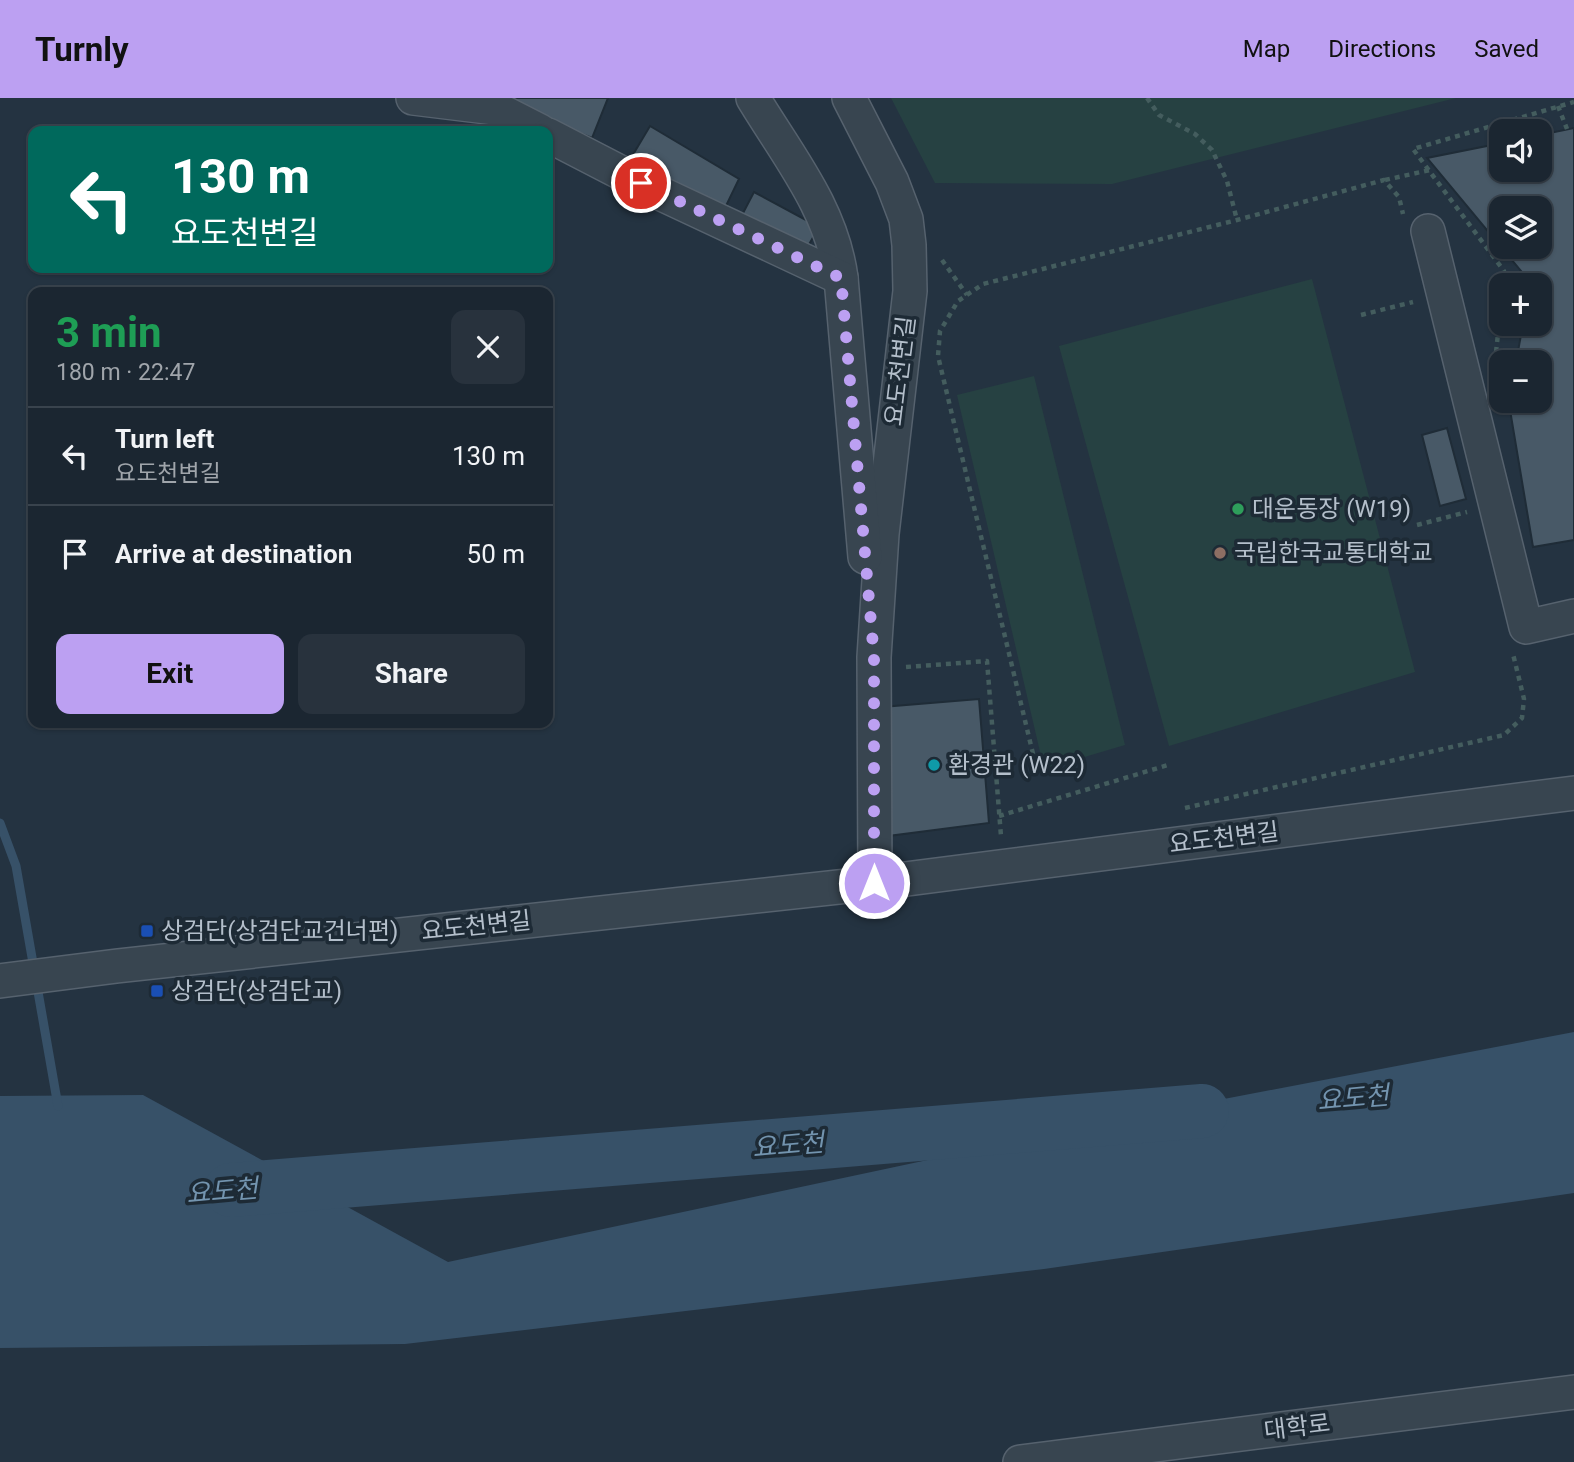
<!DOCTYPE html>
<html lang="en">
<head>
<meta charset="utf-8">
<style>
	:root { --surface:#1b2631; --page:#28323d; --text:#f1f3f6; --muted:#a0a5ab; --line:#39434d; --accent:#bca0f2 }
	body { margin:0; font-family:Roboto,"Noto Sans KR",sans-serif; background:var(--page); color:var(--text); height:100vh; display:flex; flex-direction:column; font-size:26px; white-space:nowrap }
	* { box-sizing:border-box; margin:0 }
	p { font-size:23px; color:var(--muted) }
	.icon { flex:none; width:38px; height:38px; fill:none; stroke:currentColor; stroke-width:2; stroke-linecap:round; stroke-linejoin:round }
	.map { position:relative; flex:1; overflow:hidden }
	.details { position:absolute; left:28px; top:189px; width:525px; height:441px; display:flex; flex-direction:column; background:var(--surface); border-radius:14px; box-shadow:0 2px 5px #0004,0 0 0 2px var(--line) }
	.details>* { flex:none }
	.hud { position:absolute; left:28px; top:28px; width:525px; height:147px; border-radius:14px; box-shadow:0 2px 5px #0004,0 0 0 2px var(--line); background:#00695c; color:#fff; overflow:hidden }
	.controls { position:absolute; left:1489px; top:21px; display:grid; gap:14px }
	.controls a { display:grid; place-items:center; width:63px; height:63px; border-radius:14px; background:var(--surface); box-shadow:0 2px 5px #0004,0 0 0 2px var(--line); font-size:35px }
	.pin { position:absolute; display:grid; place-items:center; width:60px; height:60px; color:#fff; margin:-30px; border:4px solid #fff; border-radius:50%; box-shadow:0 2px 7px #0007 }
	.me { position:absolute; width:77px; margin:-38px; rotate:0deg; stroke-linejoin:round; filter:drop-shadow(0 0 5px #0008) }
	.turn { display:flex; align-items:center; gap:24px; height:147px; padding:0 28px; font-size:32px }
	.turn .icon { width:91px; height:91px; stroke-width:2.5 }
	.turn b { display:block; font-size:49px; line-height:60px }
	.round { display:grid; place-items:center; flex:none; width:74px; height:74px; border-radius:14px; background:var(--page) }
	.summary { display:flex; align-items:center; justify-content:space-between; height:119px; padding:0 28px }
	h1 { font-size:42px; font-weight:700; line-height:52px; color:#1e9e55 }
	.primary-button { display:flex; gap:14px; margin-top:auto; padding:14px 28px }
	.primary-button a { flex:1; height:80px; border-radius:14px; background:var(--accent); color:#111; font-size:28px; font-weight:700; line-height:80px; text-align:center }
	.primary-button a+a { background:var(--page); color:var(--text) }
	ul { padding:0; list-style:none }
	li { display:flex; align-items:center; gap:21px; height:98px; padding:0 28px; border-top:2px solid var(--line) }
	li div { flex:1 }
	li b { display:block; font-size:26px }
	li em { font-style:normal }
	header { display:flex; align-items:center; gap:42px; box-sizing:border-box; height:98px; padding:0 35px; background:var(--accent); color:#111 }
	header strong { font-size:33px }
	nav { display:flex; gap:38px; margin-inline-start:auto; font-size:24px }
	.map>svg:first-child { display:block }
	.green { fill:#264142 }
	.water { fill:#375168 }
	.lines { fill:none; stroke-linecap:round; stroke-linejoin:round }
	.stream { stroke:#375168; stroke-width:9 }
	.river { stroke:#375168; stroke-width:54 }
	.building { fill:#485967; stroke:#1f2c37; stroke-width:2; fill-rule:evenodd }
	.minor-casing { stroke:#56626e; stroke-width:36 }
	.path { stroke:#445d5e; stroke-width:4.5; stroke-dasharray:5 5; stroke-linecap:butt }
	.minor { stroke:#384550; stroke-width:33 }
	.route { stroke:#bca0f2; stroke-width:12; stroke-dasharray:0 21.6 }
	.leisure-dot { fill:#2e9e5b; stroke:#1d2a35; stroke-width:2.5 }
	.education-dot { fill:#8d6e63; stroke:#1d2a35; stroke-width:2.5 }
	.culture-dot { fill:#0f9aa8; stroke:#1d2a35; stroke-width:2.5 }
	.transit-dot { fill:#1a4fb4; stroke:#1d2a35; stroke-width:2.5 }
	.labels { text-anchor:middle; dominant-baseline:central; stroke-width:7; stroke-linejoin:round; paint-order:stroke }
	.street-label { font-size:24px; fill:#b4bfcb; stroke:#1d2a35 }
	.poi-label { font-size:24px; fill:#b4bfcb; stroke:#1d2a35; text-anchor:start }
	.water-label { font-size:26px; font-style:italic; fill:#7394af; stroke:#1d2a35 }
</style>
</head>
<body>
<header>
<strong>Turnly</strong>
<nav><a>Map</a><a>Directions</a><a>Saved</a></nav>
</header>
<div class="map">
<svg width="1574" height="1364" viewBox="0 0 1574 1364">
	<rect width="100%" height="100%" fill="#243341"/>
	<g class="green">
		<path d="M891,0H1456L1112,86L935,85Z"/>
		<path d="M1312,181L1415,574L1169,648L1059,248Z"/>
		<path d="M1034,278L1125,647L1044,671L957,297Z"/>
	</g>
	<path class="water" d="M1574,934V1095L1044,1171L405,1246L0,1250V998L143,997L448,1164L1130,1019Z"/>
	<g class="lines">
		<path class="stream" d="M0,725L16,768L58,1008"/>
		<path class="river" d="M231,1092L1202,1013"/>
	</g>
	<g class="building">
		<path d="M493,0H608L592,40Z"/>
		<path d="M650,28L739,81L724,112L631,60Z"/>
		<path d="M1574,30V442L1533,449L1509,306V303H1540V264H1516L1523,226H1540V187H1530L1531,185L1427,60L1502,45V72H1540V37ZM1502,110H1540V149H1502Z"/>
		<path d="M754,94L819,129L807,150L742,117Z"/>
		<path d="M1447,330L1466,401L1440,408L1422,337Z"/>
		<path d="M979,601L989,725L888,738L882,609Z"/>
	</g>
	<g class="lines">
		<g class="minor-casing">
			<g id="minor">
				<path d="M413,0L495,10L540,33"/>
				<path d="M753,0C788,58 832,111 841,180"/>
				<path d="M849,0L892,84L906,121L909,147L910,193L882,436L874,559L875,785"/>
				<path d="M548,37L664,97L841,180L865,459"/>
				<path d="M1428,133L1526,529L1574,518"/>
				<path d="M0,883L117,868L875,785L1574,695"/>
				<path d="M1020,1364L1574,1294"/>
			</g>
		</g>
		<g class="path">
			<path d="M1147,0L1159,17L1195,36L1212,52L1227,83L1237,122"/>
			<path d="M1558,8L1567,31"/>
			<path d="M1385,82L1430,72"/>
			<path d="M942,162L967,197"/>
			<path d="M1503,187L1504,173L1413,51L1574,4"/>
			<path d="M1361,217L1413,204"/>
			<path d="M1495,264L1502,198"/>
			<path d="M1417,427L1467,414"/>
			<path d="M906,569L987,563L1001,738"/>
			<path d="M1033,656L938,258L940,233L958,203L983,186L1237,122L1384,82L1399,99L1403,116"/>
			<path d="M1185,710L1504,637L1522,620L1524,601L1513,556"/>
			<path d="M999,718L1168,667"/>
		</g>
		<use href="#minor" class="minor"/>
	</g>
	<g class="lines">
		<path class="route" d="M641,85L841,180L874,559V785"/>
	</g>
	<circle class="leisure-dot" cx="1238" cy="411" r="7"/>
	<circle class="education-dot" cx="1220" cy="455" r="7"/>
	<circle class="culture-dot" cx="934" cy="667" r="7"/>
	<g class="transit-dot">
		<rect x="140" y="826" width="14" height="14" rx="3.5"/>
		<rect x="150" y="886" width="14" height="14" rx="3.5"/>
	</g>
	<g class="labels">
		<g class="street-label">
			<text transform="translate(900 273) rotate(-83)">요도천변길</text>
			<text transform="translate(1224 740) rotate(-7)">요도천변길</text>
			<text transform="translate(476 828) rotate(-6)">요도천변길</text>
			<text transform="translate(1297 1329) rotate(-7)">대학로</text>
		</g>
		<g class="poi-label">
			<text x="1252" y="411">대운동장 (W19)</text>
			<text x="1234" y="455">국립한국교통대학교</text>
			<text x="948" y="667">환경관 (W22)</text>
			<text x="161" y="833">상검단(상검단교건너편)</text>
			<text x="171" y="893">상검단(상검단교)</text>
		</g>
		<g class="water-label">
			<text transform="translate(1353 1000) rotate(-5)">요도천</text>
			<text transform="translate(788 1047) rotate(-5)">요도천</text>
			<text transform="translate(222 1093) rotate(-5)">요도천</text>
		</g>
	</g>
</svg>
<div class="controls">
<a><svg class="icon" aria-label="sound" viewBox="0 0 24 24"><path d="M4 9h4l5-4v14l-5-4H4zM17 9q2 3 0 6"/></svg></a>
<a><svg class="icon" aria-label="layers" viewBox="0 0 24 24"><path d="M12 4l9 5-9 5-9-5zM3 14l9 5 9-5"/></svg></a>
<a>+</a>
<a>−</a>
</div>
<div class="pin" style="left:641px;top:85px;background:#d93025"><svg class="icon" aria-label="arrive" viewBox="0 0 24 24"><path d="M6 21V4h12l-3 4 3 4H6"/></svg></div>
<svg class="me" style="left:874px;top:785px" viewBox="-20 -20 40 40"><circle r="17" fill="#bca0f2" stroke="#fff" stroke-width="3"/><path d="M0-11L8 9 0 5-8 9z" fill="#fff"/></svg>
<div class="hud">
<div class="turn"><svg class="icon" aria-label="left" viewBox="0 0 24 24"><path d="M17 20v-9H6M10 6l-5 5 5 5"/></svg><div><b>130 m</b>요도천변길</div></div>
</div>
<section class="details">
<div class="summary"><div><h1>3 min</h1><p>180 m · 22:47</p></div><a class="round"><svg class="icon" aria-label="close" viewBox="0 0 24 24"><path d="M6 6l12 12M18 6L6 18"/></svg></a></div>
<ul>
<li><svg class="icon" aria-label="left" viewBox="0 0 24 24"><path d="M17 20v-9H6M10 6l-5 5 5 5"/></svg><div><b>Turn left</b><p>요도천변길</p></div><em>130 m</em></li>
<li><svg class="icon" aria-label="arrive" viewBox="0 0 24 24"><path d="M6 21V4h12l-3 4 3 4H6"/></svg><div><b>Arrive at destination</b></div><em>50 m</em></li>
</ul>
<div class="primary-button"><a>Exit</a><a>Share</a></div>
</section>
</div>
</body>
</html>
